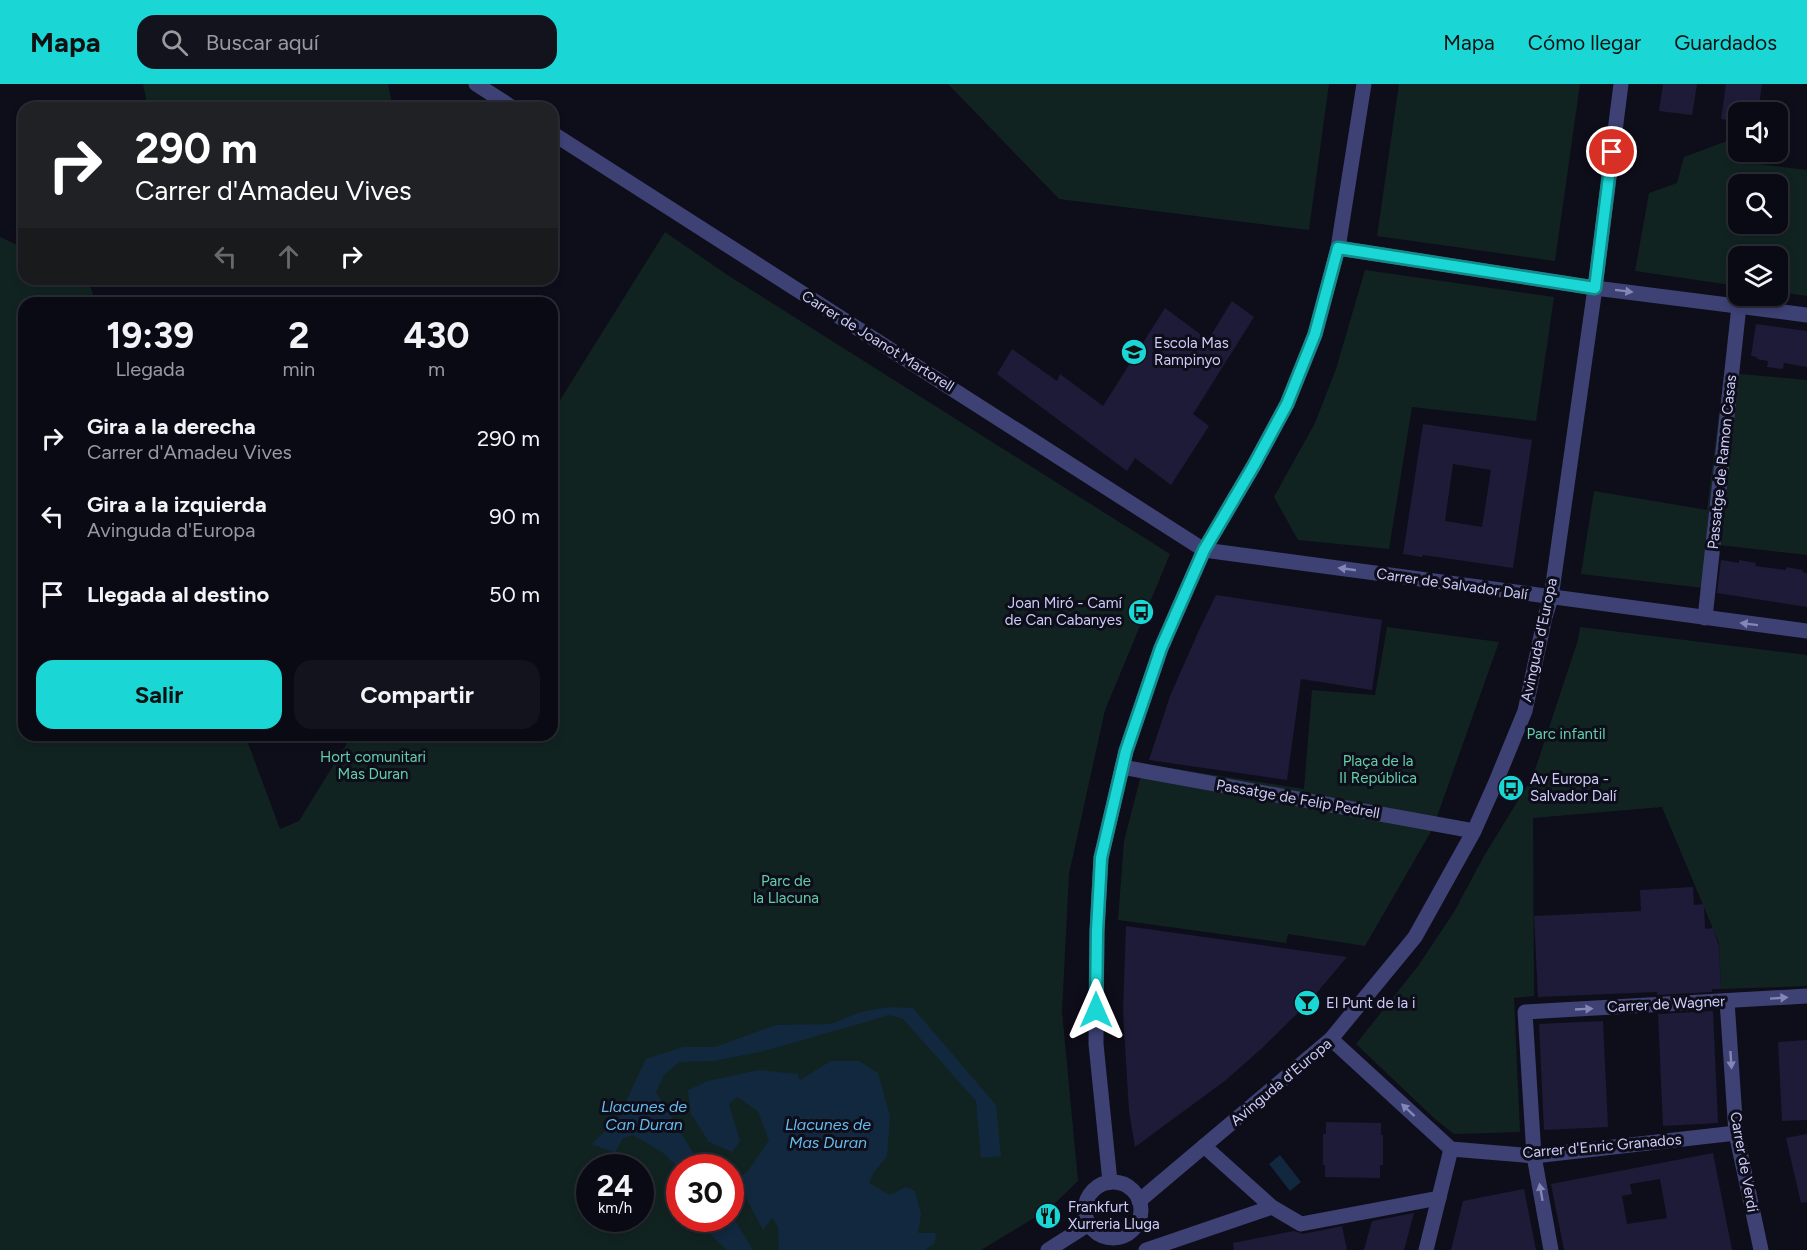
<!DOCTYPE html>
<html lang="es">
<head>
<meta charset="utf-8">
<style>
	:root { --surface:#0a0a14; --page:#13131d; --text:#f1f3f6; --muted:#999aa0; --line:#2a2b34; --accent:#1ad7d6 }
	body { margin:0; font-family:Figtree,sans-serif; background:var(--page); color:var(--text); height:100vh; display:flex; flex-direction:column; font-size:22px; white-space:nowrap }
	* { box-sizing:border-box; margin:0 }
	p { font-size:20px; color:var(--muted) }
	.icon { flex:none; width:33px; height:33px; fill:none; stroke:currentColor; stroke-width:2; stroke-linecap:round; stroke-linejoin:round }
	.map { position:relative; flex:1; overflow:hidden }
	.details { position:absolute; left:18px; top:213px; width:540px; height:444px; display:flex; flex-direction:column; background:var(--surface); border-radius:18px; box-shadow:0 3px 9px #0003,0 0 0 2px var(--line) }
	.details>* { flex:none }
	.top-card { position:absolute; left:18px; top:18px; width:540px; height:183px; border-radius:18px; box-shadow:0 3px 9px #0003,0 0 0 2px var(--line); background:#202124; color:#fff; overflow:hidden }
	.controls { position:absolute; left:1728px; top:18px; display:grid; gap:12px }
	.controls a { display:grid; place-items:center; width:60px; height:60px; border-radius:12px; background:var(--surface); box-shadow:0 3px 9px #0003,0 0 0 2px var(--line); font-size:30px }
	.speed { position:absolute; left:576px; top:1070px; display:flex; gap:12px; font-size:30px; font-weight:700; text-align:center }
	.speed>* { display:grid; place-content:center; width:78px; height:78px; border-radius:50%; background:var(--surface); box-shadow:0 3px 9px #0003,0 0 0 2px var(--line); line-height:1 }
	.speed small { font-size:15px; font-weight:400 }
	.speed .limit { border:9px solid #d22; background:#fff; color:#111 }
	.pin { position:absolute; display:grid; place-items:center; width:51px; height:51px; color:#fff; margin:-26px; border:3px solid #fff; border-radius:50%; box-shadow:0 2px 6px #0007 }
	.me { position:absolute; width:66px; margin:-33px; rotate:0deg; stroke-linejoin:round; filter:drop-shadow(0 0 4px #0008) }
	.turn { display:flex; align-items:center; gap:21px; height:126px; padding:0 18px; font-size:27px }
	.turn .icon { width:78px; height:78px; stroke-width:2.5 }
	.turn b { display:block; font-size:42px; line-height:51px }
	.lanes { display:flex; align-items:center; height:57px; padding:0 18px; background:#0003; justify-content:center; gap:30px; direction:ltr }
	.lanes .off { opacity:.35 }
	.eta { display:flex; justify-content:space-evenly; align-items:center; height:102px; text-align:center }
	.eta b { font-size:36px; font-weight:700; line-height:42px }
	.action { display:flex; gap:12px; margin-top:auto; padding:12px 18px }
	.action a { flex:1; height:69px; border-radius:18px; background:var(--accent); color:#111; font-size:24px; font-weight:700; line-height:69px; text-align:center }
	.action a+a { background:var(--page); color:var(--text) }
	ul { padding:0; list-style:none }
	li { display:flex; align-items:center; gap:18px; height:78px; padding:0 18px }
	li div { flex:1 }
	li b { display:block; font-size:22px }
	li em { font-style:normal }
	header { display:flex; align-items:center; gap:36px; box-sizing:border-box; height:84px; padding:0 30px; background:var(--accent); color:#111 }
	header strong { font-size:28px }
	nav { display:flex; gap:33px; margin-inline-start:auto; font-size:21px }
	.search { width:420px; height:54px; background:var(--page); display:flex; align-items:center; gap:15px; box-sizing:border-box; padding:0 21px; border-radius:18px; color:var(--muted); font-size:22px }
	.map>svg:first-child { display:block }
	.green { fill:#112321; fill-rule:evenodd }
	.water { fill:#12283e }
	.building { fill:#1e1b39; fill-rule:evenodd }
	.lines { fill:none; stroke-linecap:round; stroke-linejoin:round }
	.minor { stroke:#3d4174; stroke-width:15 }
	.oneway { fill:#8486b6 }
	.route-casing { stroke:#118c8b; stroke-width:15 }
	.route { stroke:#1ad7d6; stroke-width:10 }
	.labels { text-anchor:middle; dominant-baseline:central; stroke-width:6; stroke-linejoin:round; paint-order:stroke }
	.street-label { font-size:15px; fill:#ccccf9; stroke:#0e0d1a }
	.poi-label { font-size:15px; fill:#ccccf9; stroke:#0e0d1a; text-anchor:start }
	.park-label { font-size:15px; fill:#62cfa8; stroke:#0e0d1a }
	.water-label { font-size:16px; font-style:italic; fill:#66bced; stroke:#0e0d1a }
</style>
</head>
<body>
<header>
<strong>Mapa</strong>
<div class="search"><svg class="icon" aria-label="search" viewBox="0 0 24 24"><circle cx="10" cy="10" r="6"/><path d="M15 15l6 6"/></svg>Buscar aquí</div>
<nav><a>Mapa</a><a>Cómo llegar</a><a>Guardados</a></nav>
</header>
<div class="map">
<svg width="1807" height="1166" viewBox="0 0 1807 1166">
	<rect width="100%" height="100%" fill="#0e0d1a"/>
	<g class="green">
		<path d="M143,0H388L393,24H148Z"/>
		<path d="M948,0H1329L1309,146L1059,115Z"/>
		<path d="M1399,0H1580L1555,177L1377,152Z"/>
		<path d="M1738,53V68H1759L1758,80L1807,86V212L1778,208V172H1738V202L1635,187L1649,109L1677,99L1684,73ZM1738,100H1778V140H1738Z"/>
		<path d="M665,148L726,190L1170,470L1105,626L1069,790L1062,927L1078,1097L1049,1125L981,1166H0V153L24,164V195H88L96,219H24V651H245L280,745L299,737L352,651H552V329ZM590,1083H640V1134H590ZM680,1083H730V1134H680Z"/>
		<path d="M1365,186L1554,213L1536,337L1412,323L1389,465L1298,456L1274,413L1315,339L1336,285Z"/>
		<path d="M1724,290H1741L1807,296V471L1719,461L1712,505L1581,490L1594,407L1707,426Z"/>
		<path d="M1387,543L1499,558L1433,744L1365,862L1288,850L1286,859L1118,836L1124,757L1144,680L1304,705L1312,606L1375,611Z"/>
		<path d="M1580,543L1807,571V902L1721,905L1719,859L1662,723L1533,734L1534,912L1514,914L1520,1048L1454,1050L1436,1036L1356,960L1418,882L1454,828L1484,772L1533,692L1578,556Z"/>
	</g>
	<g class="water">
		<path d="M889,923L913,924L996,1021L1001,1072L981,1074L976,1017L903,935L890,931L760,968L713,977L679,978L664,991L656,1008L702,1083H680L679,1084L662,1068L633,1051L623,1054L615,1069L592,1060L618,1034L646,975L683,963H715L776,941L831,940L861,928Z"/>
		<path d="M831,977H859L878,989L890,1032L887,1072L874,1088L869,1099L890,1111L906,1103L915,1107L921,1130L918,1149H936L935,1159L925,1166H779L778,1143L772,1134L763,1146L736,1095L748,1087L769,1056L758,1027L737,1013L729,1020L740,1057L732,1068L709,1058L691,1030L688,1006L708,997L759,986L797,990L800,996Z"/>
		<path d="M1280,1071L1301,1098L1290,1107L1269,1080Z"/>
		<path d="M731,1130L753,1166H727L706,1146L702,1134H730Z"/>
	</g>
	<g class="building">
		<path d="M1663,0H1697L1692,31L1659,27Z"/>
		<path d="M1726,0H1762L1758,28H1738V38L1721,35Z"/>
		<path d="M1232,217L1254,233L1193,330L1209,342L1171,401L1135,374L1127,387L997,290L1012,265L1057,297L1060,290L1103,322L1165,224L1208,256Z"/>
		<path d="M1756,240L1807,247V283L1784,279L1783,285L1767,283L1768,277L1757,275V273L1751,272Z"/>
		<path d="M1423,340L1532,356L1513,484L1423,471L1422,473L1403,470ZM1453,380L1491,386L1482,443L1445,437Z"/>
		<path d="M1721,476L1739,479V476L1756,479L1755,482L1786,486V483L1803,486L1802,488L1807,489V523L1717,509Z"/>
		<path d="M1216,511L1382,536L1372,606L1301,595L1287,696L1149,676L1170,612L1200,544Z"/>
		<path d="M1693,803L1694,821L1704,820L1705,845L1713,844L1719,862L1721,905H1712V908L1657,911V908L1538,913L1534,832L1641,827L1640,806Z"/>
		<path d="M1126,842L1197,852L1347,873L1308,919L1261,965L1226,996L1135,1063L1129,1027L1123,927Z"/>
		<path d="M1713,927L1718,1039L1663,1042L1658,930Z"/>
		<path d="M1603,937L1608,1043L1544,1046L1539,940Z"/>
		<path d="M1807,956V1036L1782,1037L1778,958Z"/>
		<path d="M1326,1038L1381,1039V1051H1383V1081H1380V1094L1325,1093V1081H1323V1050H1326Z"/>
		<path d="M1807,1050V1118L1801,1119L1786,1054Z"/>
		<path d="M1713,1069L1732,1166H1564L1551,1100ZM1660,1095L1667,1134L1627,1140L1622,1112L1632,1110L1630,1100Z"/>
		<path d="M1524,1105L1536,1166H1451L1463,1117Z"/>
		<path d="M1414,1129L1404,1166H1364L1372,1137Z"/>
		<path d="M1342,1142L1347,1166H1234L1233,1159L1294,1147L1303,1150Z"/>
	</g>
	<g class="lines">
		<g class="minor">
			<path d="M476,0L513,24"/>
			<path d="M552,49L1204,466L1807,547"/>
			<path d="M1338,164L1595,204L1807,231"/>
			<path d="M1705,534L1739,222"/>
			<path d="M1122,683L1474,747"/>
			<path d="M1727,917L1736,1049L1761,1166"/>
			<path d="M1331,955L1451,1065L1534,1072L1736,1049"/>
			<path d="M1204,1062L1272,1123L1301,1140L1439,1114"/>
			<path d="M1110,1098L1096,960L1097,847L1101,773L1108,744L1126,667L1161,564L1204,466L1254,381L1287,320L1315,251L1338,164L1364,0"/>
			<circle cx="1113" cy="1126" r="28"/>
			<path d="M1139,1117L1331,955L1415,853L1474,747L1495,700L1525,627L1545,533L1551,514L1595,204L1621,0"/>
			<path d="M1048,1166L1089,1140"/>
			<path d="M1146,1166L1272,1123"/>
			<path d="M1426,1166L1451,1065"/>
			<path d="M1551,1166L1534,1072L1525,928L1807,912"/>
		</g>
	</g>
	<defs><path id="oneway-solid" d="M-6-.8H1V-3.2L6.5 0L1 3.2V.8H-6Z" transform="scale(1.5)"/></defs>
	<g class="oneway">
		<use href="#oneway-solid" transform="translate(1624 207) rotate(7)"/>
		<use href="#oneway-solid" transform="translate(1347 485) rotate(-172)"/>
		<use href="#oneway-solid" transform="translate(1749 540) rotate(-173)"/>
		<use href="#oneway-solid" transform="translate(1779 914) rotate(-4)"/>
		<use href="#oneway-solid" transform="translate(1584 925) rotate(-3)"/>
		<use href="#oneway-solid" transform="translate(1731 976) rotate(86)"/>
		<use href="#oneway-solid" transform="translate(1408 1026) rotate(-137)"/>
		<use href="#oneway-solid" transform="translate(1541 1108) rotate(-100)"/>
	</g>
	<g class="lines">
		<g class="route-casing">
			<path id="route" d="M1096,926L1097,847L1101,774L1126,667L1161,564L1204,466L1254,381L1287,320L1315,250L1338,164L1595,204L1612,68"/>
		</g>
		<use href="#route" class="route"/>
	</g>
	<defs>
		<g id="school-disc" transform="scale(1.35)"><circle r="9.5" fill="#1ad7d6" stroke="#0e0d1a"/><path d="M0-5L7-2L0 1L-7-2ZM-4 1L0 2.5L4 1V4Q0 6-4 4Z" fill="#111"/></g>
		<g id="bus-disc" transform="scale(1.35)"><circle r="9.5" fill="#1ad7d6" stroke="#0e0d1a"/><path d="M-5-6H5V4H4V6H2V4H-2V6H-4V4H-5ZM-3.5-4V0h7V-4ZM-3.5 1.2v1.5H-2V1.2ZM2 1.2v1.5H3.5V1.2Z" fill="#111"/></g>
		<g id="bar-disc" transform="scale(1.35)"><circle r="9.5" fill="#1ad7d6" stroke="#0e0d1a"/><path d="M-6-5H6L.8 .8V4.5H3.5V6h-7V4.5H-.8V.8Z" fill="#111"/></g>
		<g id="restaurant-disc" transform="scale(1.35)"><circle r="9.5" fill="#1ad7d6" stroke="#0e0d1a"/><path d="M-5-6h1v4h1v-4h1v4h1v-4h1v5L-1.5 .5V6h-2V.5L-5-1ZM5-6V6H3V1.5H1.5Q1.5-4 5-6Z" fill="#111"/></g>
	</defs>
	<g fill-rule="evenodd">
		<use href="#school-disc" x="1134" y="268"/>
		<use href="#bus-disc" x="1141" y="528"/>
		<use href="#bus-disc" x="1511" y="704"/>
		<use href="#bar-disc" x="1307" y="919"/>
		<use href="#restaurant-disc" x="1048" y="1132"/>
	</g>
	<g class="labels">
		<g class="street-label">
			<text transform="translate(878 257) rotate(32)">Carrer de Joanot Martorell</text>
			<text transform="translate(1722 378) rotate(-84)">Passatge de Ramon Casas</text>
			<text transform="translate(1452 500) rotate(8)">Carrer de Salvador Dalí</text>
			<text transform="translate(1539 556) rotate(-78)">Avinguda d'Europa</text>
			<text transform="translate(1298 715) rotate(10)">Passatge de Felip Pedrell</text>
			<text transform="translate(1666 920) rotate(-3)">Carrer de Wagner</text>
			<text transform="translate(1281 998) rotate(-40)">Avinguda d'Europa</text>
			<text transform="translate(1602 1062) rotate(-5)">Carrer d'Enric Granados</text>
			<text transform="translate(1744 1078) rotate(80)">Carrer de Verdi</text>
		</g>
		<g class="poi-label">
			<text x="1154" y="259">Escola Mas<tspan x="1154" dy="17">Rampinyo</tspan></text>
			<text x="1122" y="519" text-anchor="end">Joan Miró - Camí<tspan x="1122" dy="17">de Can Cabanyes</tspan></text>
			<text x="1530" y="695">Av Europa -<tspan x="1530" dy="17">Salvador Dalí</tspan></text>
			<text x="1326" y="919">El Punt de la i</text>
			<text x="1068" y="1123">Frankfurt<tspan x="1068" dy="17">Xurreria Lluga</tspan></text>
		</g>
		<g class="park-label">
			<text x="1566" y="650">Parc infantil</text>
			<text x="373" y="673">Hort comunitari<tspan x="373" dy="17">Mas Duran</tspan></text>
			<text x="1378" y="677">Plaça de la<tspan x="1378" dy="17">II República</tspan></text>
			<text x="786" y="797">Parc de<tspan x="786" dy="17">la Llacuna</tspan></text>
		</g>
		<g class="water-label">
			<text x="644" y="1022">Llacunes de<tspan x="644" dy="18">Can Duran</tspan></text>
			<text x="828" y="1040">Llacunes de<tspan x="828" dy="18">Mas Duran</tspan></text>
		</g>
	</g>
</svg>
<div class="controls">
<a><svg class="icon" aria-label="sound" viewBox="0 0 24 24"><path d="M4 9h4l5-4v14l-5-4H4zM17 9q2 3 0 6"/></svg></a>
<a><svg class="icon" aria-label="search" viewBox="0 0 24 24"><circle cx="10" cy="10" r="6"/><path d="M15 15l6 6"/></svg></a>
<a><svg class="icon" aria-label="layers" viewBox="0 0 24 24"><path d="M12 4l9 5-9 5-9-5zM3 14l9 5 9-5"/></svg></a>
</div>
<div class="speed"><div>24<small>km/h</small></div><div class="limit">30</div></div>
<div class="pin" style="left:1612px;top:68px;background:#d93025"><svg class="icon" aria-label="arrive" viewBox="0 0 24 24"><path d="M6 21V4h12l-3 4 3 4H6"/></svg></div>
<svg class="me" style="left:1096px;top:926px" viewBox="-20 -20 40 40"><path d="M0-17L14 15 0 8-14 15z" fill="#1ad7d6" stroke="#fff" stroke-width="4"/></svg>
<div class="top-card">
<div class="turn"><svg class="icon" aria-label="right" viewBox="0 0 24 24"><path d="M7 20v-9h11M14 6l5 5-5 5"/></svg><div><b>290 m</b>Carrer d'Amadeu Vives</div></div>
<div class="lanes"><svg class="icon off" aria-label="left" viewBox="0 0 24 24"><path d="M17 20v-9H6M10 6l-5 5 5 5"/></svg><svg class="icon off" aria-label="ahead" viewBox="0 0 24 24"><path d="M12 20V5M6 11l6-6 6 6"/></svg><svg class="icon" aria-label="right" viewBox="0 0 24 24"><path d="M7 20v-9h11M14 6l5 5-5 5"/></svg></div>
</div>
<section class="details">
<div class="eta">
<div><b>19:39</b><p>Llegada</p></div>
<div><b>2</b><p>min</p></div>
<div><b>430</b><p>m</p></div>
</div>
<ul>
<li><svg class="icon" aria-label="right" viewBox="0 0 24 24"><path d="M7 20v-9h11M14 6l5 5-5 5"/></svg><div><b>Gira a la derecha</b><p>Carrer d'Amadeu Vives</p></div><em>290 m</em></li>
<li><svg class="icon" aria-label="left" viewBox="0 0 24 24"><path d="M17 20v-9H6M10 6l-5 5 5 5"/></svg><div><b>Gira a la izquierda</b><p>Avinguda d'Europa</p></div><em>90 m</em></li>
<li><svg class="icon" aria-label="arrive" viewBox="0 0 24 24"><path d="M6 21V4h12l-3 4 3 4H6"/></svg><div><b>Llegada al destino</b></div><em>50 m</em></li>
</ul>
<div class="action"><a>Salir</a><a>Compartir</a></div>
</section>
</div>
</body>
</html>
